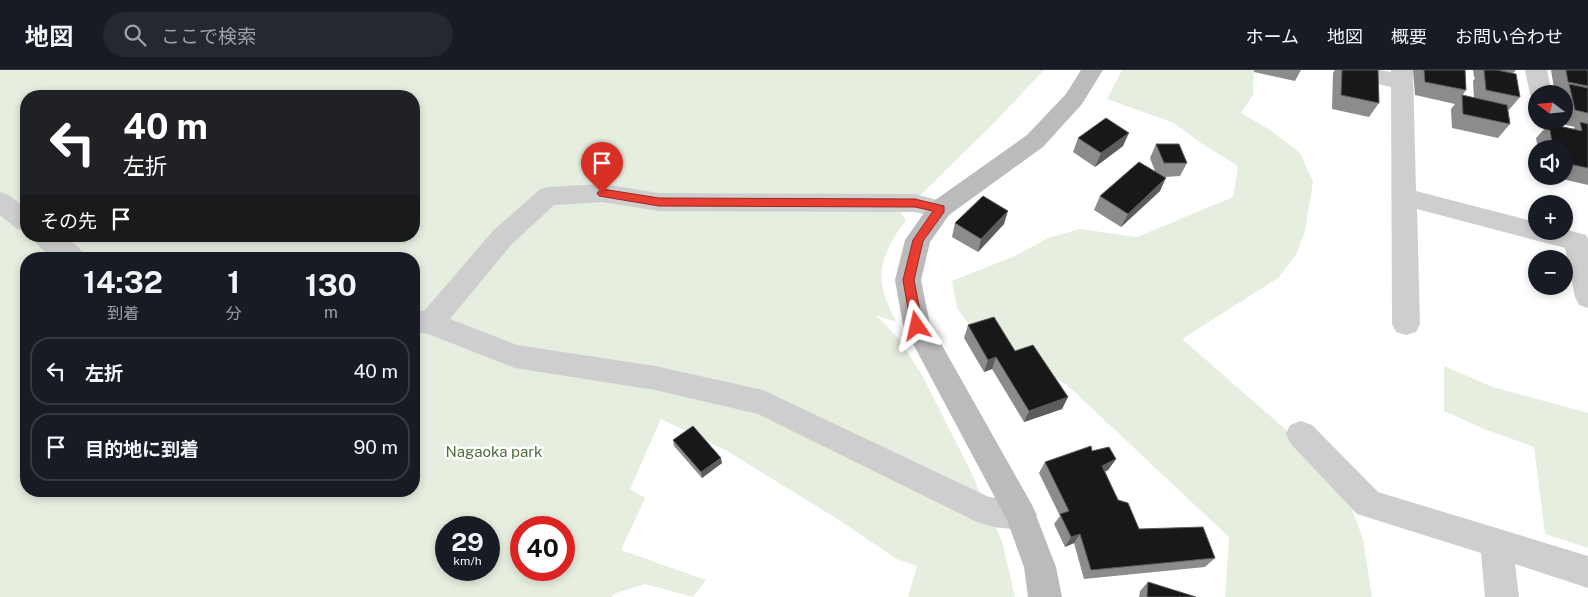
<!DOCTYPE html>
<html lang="ja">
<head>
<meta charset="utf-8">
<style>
	:root { --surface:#171b24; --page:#242831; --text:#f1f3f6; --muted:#9ea1a6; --line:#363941 }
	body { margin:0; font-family:"Public Sans","Noto Sans JP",sans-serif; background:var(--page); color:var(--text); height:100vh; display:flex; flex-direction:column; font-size:19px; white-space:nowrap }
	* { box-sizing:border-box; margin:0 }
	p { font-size:16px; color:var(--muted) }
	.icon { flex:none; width:28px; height:28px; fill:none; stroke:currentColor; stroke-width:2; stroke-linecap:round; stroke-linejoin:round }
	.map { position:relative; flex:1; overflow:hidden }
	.sheet { position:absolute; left:20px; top:182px; width:400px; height:245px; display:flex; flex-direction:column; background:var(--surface); border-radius:20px; box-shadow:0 2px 8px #0003 }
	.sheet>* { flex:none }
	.hud { position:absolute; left:20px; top:20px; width:400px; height:152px; border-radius:20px; box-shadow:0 2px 8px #0003; background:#202124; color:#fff; overflow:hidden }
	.needle { width:32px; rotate:286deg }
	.fabs { position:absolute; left:1528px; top:15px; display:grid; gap:10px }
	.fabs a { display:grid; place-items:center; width:45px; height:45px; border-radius:50%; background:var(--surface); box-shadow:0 2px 8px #0003; font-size:25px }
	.speed { position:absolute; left:435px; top:446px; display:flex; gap:10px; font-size:25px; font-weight:700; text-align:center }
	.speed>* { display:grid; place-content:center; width:65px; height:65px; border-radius:50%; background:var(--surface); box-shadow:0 2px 8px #0003; line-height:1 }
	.speed small { font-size:12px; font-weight:400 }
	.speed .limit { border:8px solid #d22; background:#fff; color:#111 }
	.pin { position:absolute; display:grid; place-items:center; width:42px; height:42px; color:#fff; margin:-51px -21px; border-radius:50% 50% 50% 0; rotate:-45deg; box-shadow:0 0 5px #0007 }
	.pin .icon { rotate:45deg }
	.me { position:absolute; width:55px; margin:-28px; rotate:349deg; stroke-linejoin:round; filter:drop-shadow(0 0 4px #0008) }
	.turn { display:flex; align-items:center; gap:18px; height:105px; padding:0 20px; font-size:22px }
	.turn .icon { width:65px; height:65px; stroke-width:2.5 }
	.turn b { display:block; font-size:35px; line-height:42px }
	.then { display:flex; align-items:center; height:48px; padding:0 20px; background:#0003; gap:10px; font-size:19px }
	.eta { display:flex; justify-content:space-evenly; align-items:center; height:85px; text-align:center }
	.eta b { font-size:30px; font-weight:700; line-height:35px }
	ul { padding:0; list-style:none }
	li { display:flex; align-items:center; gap:15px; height:68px; margin:0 10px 8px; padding:0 10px; border:2px solid var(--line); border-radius:20px }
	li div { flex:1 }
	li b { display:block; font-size:19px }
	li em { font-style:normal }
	header { display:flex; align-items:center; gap:30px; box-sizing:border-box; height:70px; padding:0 25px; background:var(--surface); border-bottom:1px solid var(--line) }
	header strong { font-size:24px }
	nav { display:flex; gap:28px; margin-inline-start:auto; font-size:18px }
	.search { width:350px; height:45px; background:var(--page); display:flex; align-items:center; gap:12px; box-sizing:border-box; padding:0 18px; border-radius:28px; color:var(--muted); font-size:19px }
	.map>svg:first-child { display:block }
	.green { fill:#e5eedf; fill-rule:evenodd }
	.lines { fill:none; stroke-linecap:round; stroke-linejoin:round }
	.street { fill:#cecece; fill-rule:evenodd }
	.secondary { fill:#bbb; fill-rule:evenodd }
	.wall { fill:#8c8c8c }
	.shaded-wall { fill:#5d5d5d }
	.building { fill:#181818; stroke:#5d5d5d }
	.route { fill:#ea3d31; stroke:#982820 }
	.labels { text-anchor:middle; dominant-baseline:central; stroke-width:5; stroke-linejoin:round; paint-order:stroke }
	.park-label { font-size:15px; fill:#4d6f3c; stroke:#fff }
</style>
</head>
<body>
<header>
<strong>地図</strong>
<div class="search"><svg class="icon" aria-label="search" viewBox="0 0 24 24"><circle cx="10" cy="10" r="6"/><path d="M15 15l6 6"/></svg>ここで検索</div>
<nav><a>ホーム</a><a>地図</a><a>概要</a><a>お問い合わせ</a></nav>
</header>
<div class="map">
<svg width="1588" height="527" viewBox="0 0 1588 527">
	<rect width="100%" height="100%" fill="#fff"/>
	<g class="green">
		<path d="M0,0H1044L995,52L905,140L900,141L906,151C892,167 878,194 882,215C884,227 891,240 896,252L876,245L899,269L922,305L969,398L1002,471L1015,527H908L917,496L897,489L839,450L727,381L661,349L630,419L645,428L621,480L706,510L693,527L645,514L613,524L612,527H0ZM26,26H414V166H26ZM26,189H414V421H26ZM446,458H489V500H446ZM521,458H564V500H521Z"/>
		<path d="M1122,0H1254L1253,25L1241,43L1270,60L1300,83L1313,112L1305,161L1296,185L1278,208L1182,269L1340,407L1363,469L1372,527H1225L1229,467L1067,315L986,268L968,254L957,238L952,211L1015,186L1048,168L1080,159L1137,167L1233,127L1238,96L1201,73L1174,53L1107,29Z"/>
		<path d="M1444,296L1493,317L1588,343V478L1545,464L1534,377L1484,359L1444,341Z"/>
	</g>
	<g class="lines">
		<g class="street">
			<path d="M1337,0H1380L1391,2V0H1413L1416,121L1536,152V161H1564V159L1586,165L1588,169V238L1579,235L1575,227L1565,178L1417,139L1420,254L1416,262L1406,265L1396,262L1392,254L1391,17L1340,5Z"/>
			<path d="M1525,0H1547L1552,24H1536V30L1533,29L1530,24Z"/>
			<path d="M1536,48V51L1557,52L1554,57L1546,60L1538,57L1535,52Z"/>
			<path d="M602,114L659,123L915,124L949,133L952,139L949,145L940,148L915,142L659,141L602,132L554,135L511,175L450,249L517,275L655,296L763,320L989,427L1021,430L1032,435L1037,445L1032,455C1015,462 992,458 975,451L758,344L655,320L515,298L428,264L414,262V240L424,241L493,161L539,120L548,117Z"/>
			<path d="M0,122L9,125L26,139V161L17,159L0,145Z"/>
			<path d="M32,166C56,166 74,165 87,189C63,189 46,191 32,166Z"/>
			<path d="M1301,351L1312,355L1378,422L1588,486V518L1515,494L1519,527H1485L1481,483L1357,444L1290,373L1286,364L1290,355Z"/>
		</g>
		<path class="secondary" d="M1081,0H1103L1082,34L1043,77L949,145L930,172L921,210L930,254L1032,435L1056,497L1062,527H1028L1024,497L1007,450L903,255L895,210L905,170L931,133L1027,65L1066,24Z"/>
	</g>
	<g class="wall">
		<path d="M1254,0H1301L1295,11L1254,2Z"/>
		<path d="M1335,0H1378L1379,33L1369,47L1332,39L1333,3Z"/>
		<path d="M1413,0H1465L1466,20L1462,26L1474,28L1473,11L1475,8L1474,7L1473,0H1516L1513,3L1520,27L1508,41L1510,54L1498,68L1452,58L1451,39L1455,34L1415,25Z"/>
		<path d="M1551,0H1588V115L1549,106H1564V79H1538L1536,68L1549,54L1573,59L1575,57L1562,54L1561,51H1564V24H1555Z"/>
		<path d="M1078,68L1123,76L1095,97L1073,82Z"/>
		<path d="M1156,74L1187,93L1180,106L1165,107L1160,121L1121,157L1094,140L1100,126L1155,101L1150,88Z"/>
		<path d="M955,153L1004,154L978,182L952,167Z"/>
		<path d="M968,255L1015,281L1068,327L1062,339L1024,352L992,299L984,302L964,268Z"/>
		<path d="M673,370L722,393L702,408L674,376Z"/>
		<path d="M1092,381L1116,389L1108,400L1105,402L1118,430L1139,459L1215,488L1205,497L1084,509L1074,473L1065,477L1054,454L1060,446L1039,403L1045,392Z"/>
		<path d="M1148,512L1196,527H1139L1140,521Z"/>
	</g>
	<g class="shaded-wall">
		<path d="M1129,63L1123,76L1095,97L1101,83Z"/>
		<path d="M1166,108L1160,121L1121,157L1128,144Z"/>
		<path d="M1008,141L1004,154L978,182L981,169Z"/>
		<path d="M996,287L992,299L984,302L988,290Z"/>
		<path d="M1068,327L1062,339L1024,352L1029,341Z"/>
		<path d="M721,388L722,393L702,408L701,402Z"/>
		<path d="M1116,389L1108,400L1095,406L1102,396Z"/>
		<path d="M1080,464L1074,473L1065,477L1071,467Z"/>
	</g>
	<g class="building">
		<path d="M1342,0H1378L1379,33L1341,25Z"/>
		<path d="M1424,0H1465L1466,20L1425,12Z"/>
		<path d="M1484,0H1497L1516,4L1520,27L1486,20Z"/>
		<path d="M1566,0H1588V16L1568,12Z"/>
		<path d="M1569,14L1588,18V43L1575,40Z"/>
		<path d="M1462,25L1507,35L1510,54L1463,44Z"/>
		<path d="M1106,48L1129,63L1101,83L1078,68Z"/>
		<path d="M1580,52L1588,54V98L1564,93V79H1553L1549,54L1582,61Z"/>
		<path d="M1156,74H1179L1187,93H1164Z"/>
		<path d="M1139,92L1166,108L1128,144L1100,126Z"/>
		<path d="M983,126L1008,141L981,169L955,153Z"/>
		<path d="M994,247L1015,281L1033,275L1068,327L1029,341L996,287L988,290L968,255Z"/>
		<path d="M693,356L721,388L701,402L673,370Z"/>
		<path d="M1091,376L1092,381L1109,377L1116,389L1102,396L1118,430L1128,433L1139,459L1203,457L1215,488L1091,500L1080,464L1071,467L1060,444L1069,441L1045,392Z"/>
		<path d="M1148,512L1196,527H1147Z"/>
	</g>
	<path class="route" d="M602,119L659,128L915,129L944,136V142L923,171L914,210L923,256L917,260L911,256L903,210L913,170L933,141L915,137L659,136L599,126L597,123Z"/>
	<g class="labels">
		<g class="park-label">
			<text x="494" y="381">Nagaoka park</text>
		</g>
	</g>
</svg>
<div class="fabs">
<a><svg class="needle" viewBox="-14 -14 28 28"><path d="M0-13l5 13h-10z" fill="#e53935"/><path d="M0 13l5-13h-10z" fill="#9ea1a6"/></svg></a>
<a><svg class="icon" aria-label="sound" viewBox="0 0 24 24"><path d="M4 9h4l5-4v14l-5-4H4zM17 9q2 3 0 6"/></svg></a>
<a>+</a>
<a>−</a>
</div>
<div class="speed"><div>29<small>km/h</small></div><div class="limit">40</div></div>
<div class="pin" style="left:602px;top:123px;background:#d93025"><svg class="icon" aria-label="arrive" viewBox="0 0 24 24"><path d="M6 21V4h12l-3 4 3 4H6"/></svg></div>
<svg class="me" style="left:917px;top:256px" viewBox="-20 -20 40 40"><path d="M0-17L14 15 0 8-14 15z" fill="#ea3d31" stroke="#fff" stroke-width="4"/></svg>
<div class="hud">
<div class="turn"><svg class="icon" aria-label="left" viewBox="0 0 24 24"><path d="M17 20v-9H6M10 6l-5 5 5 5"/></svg><div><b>40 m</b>左折</div></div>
<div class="then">その先<svg class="icon" aria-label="arrive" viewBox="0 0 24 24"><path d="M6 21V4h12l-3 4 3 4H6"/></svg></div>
</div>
<section class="sheet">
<div class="eta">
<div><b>14:32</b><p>到着</p></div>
<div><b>1</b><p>分</p></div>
<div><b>130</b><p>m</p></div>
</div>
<ul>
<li><svg class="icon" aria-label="left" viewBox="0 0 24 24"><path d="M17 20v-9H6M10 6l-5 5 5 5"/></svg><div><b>左折</b></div><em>40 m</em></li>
<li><svg class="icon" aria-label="arrive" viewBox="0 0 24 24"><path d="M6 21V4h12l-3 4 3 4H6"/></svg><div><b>目的地に到着</b></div><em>90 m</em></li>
</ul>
</section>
</div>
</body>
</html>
